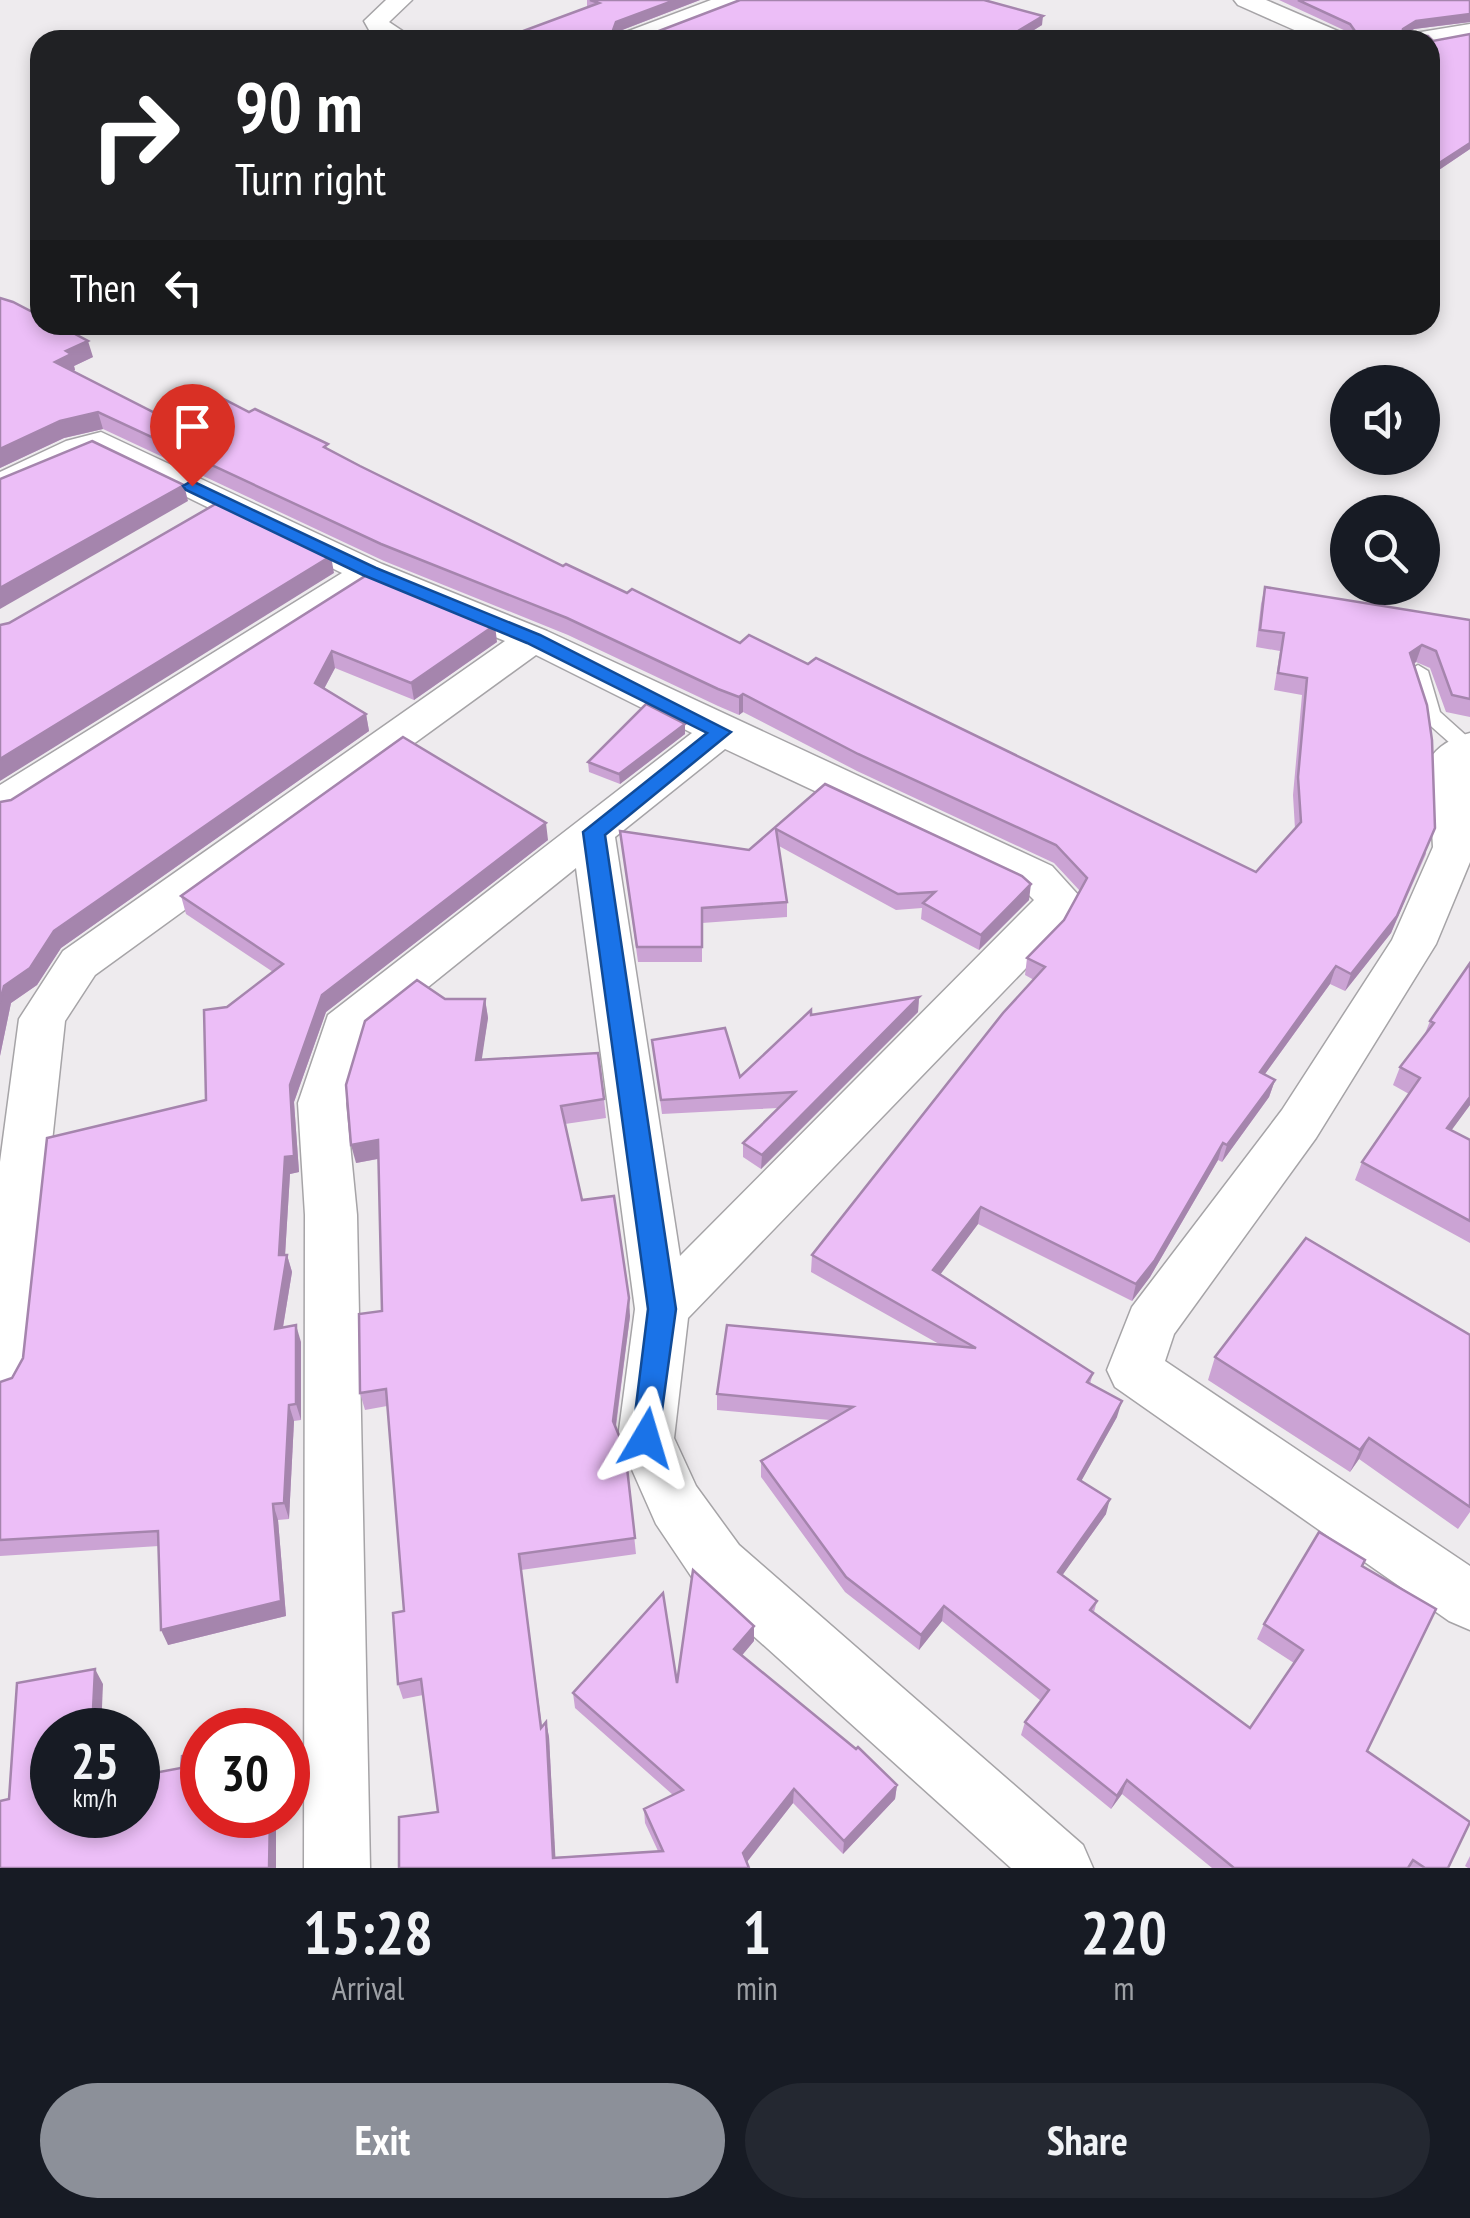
<!DOCTYPE html>
<html lang="en">
<head>
<meta charset="utf-8">
<style>
	:root { --surface:#171b24; --page:#242831; --text:#f1f3f6; --muted:#9ea1a6; --accent:#8c9099 }
	body { margin:0; font-family:"PT Sans Narrow",sans-serif; background:var(--page); color:var(--text); height:100vh; display:flex; flex-direction:column; font-size:38px; white-space:nowrap }
	* { box-sizing:border-box; margin:0 }
	p { font-size:32px; color:var(--muted) }
	.icon { flex:none; width:55px; height:55px; fill:none; stroke:currentColor; stroke-width:2; stroke-linecap:round; stroke-linejoin:round }
	.map { position:relative; height:1868px; overflow:hidden }
	.details { display:flex; flex-direction:column; background:var(--surface); flex:1 }
	.details>* { flex:none }
	.hud { position:absolute; left:30px; top:30px; width:1410px; height:305px; border-radius:30px; box-shadow:0 5px 15px #0003; background:#202124; color:#fff; overflow:hidden }
	.tools { position:absolute; left:1330px; top:365px; display:grid; gap:20px }
	.tools a { display:grid; place-items:center; width:110px; height:110px; border-radius:50%; background:var(--surface); box-shadow:0 5px 15px #0003; font-size:50px }
	.speed { position:absolute; left:30px; top:1708px; display:flex; gap:20px; font-size:50px; font-weight:700; text-align:center }
	.speed>* { display:grid; place-content:center; width:130px; height:130px; border-radius:50%; background:var(--surface); box-shadow:0 5px 15px #0003; line-height:1 }
	.speed small { font-size:25px; font-weight:400 }
	.speed .limit { border:15px solid #d22; background:#fff; color:#111 }
	.pin { position:absolute; display:grid; place-items:center; width:85px; height:85px; color:#fff; margin:-102px -42px; border-radius:50% 50% 50% 0; rotate:-45deg; box-shadow:0 0 10px #0007 }
	.pin .icon { rotate:45deg }
	.me { position:absolute; width:110px; margin:-55px; rotate:7deg; stroke-linejoin:round; filter:drop-shadow(0 0 8px #0008) }
	.turn { display:flex; align-items:center; gap:35px; height:210px; padding:0 40px; font-size:45px }
	.turn .icon { width:130px; height:130px; stroke-width:2.5 }
	.turn b { display:block; font-size:70px; line-height:85px }
	.then { display:flex; align-items:center; height:95px; padding:0 40px; background:#0003; gap:20px; font-size:38px }
	.eta { display:flex; justify-content:space-evenly; align-items:center; height:170px; text-align:center }
	.eta b { font-size:60px; font-weight:700; line-height:70px }
	.button { display:flex; gap:20px; margin-top:auto; padding:20px 40px }
	.button a { flex:1; height:115px; border-radius:60px; background:var(--accent); color:#fff; font-size:40px; font-weight:700; line-height:115px; text-align:center }
	.button a+a { background:var(--page); color:var(--text) }
	.map>svg:first-child { display:block }
	.lines { fill:none; stroke-linecap:round; stroke-linejoin:round }
	.service-casing { stroke:#a6a4a7; stroke-width:3 }
	.minor-casing { stroke:#a6a4a7; stroke-width:3 }
	.service { fill:#fff; fill-rule:evenodd }
	.minor { fill:#fff; fill-rule:evenodd }
	.wall { fill:#cba3d4 }
	.shaded-wall { fill:#a585ad }
	.building { fill:#ecbef7; stroke:#a585ad; stroke-width:2.5 }
	.route { fill:#1a73e8; stroke:#114b97; stroke-width:2.5 }
</style>
</head>
<body>
<div class="map">
<svg width="1470" height="1868" viewBox="0 0 1470 1868">
	<rect width="100%" height="100%" fill="#eeebee"/>
	<g class="lines">
		<g class="service-casing">
			<path id="service" d="M1418,665L1428,671L1440,712L1470,739V752L1459,751L1424,720L1408,671Z"/>
		</g>
		<g class="minor-casing">
			<g id="minor">
				<path d="M386,0H412L389,22L416,40L373,37L364,21Z"/>
				<path d="M711,0H745L741,5L650,40H615L618,35Z"/>
				<path d="M1234,0H1266L1347,35L1350,40H1317L1238,5Z"/>
				<path d="M1470,24V38L1430,45V40H1403L1415,33Z"/>
				<path d="M101,432L382,564L547,631L1052,866L1081,898L1058,935L688,1318L674,1438L696,1486L739,1545L1083,1845L1093,1868H1011L697,1585L656,1524L618,1438L635,1309L576,868L366,1037L346,1103L357,1215L370,1868H304L305,1215L298,1103L328,1015L692,733L536,655L95,975L65,1021L27,1374L19,1391L0,1398V1162L19,1019L63,951L505,641L372,586L15,814L0,818V785L342,573L97,453L0,495V472L66,441ZM725,749L1022,888L1034,900L680,1256L615,837Z"/>
				<path d="M1470,733V862L1436,944L1316,1138L1174,1334L1165,1361L1470,1566V1630L1449,1621L1115,1387L1107,1370L1132,1307L1282,1110L1392,940L1433,847L1428,761C1438,746 1453,737 1470,733Z"/>
			</g>
		</g>
		<use href="#service" class="service"/>
		<use href="#minor" class="minor"/>
	</g>
	<g class="wall">
		<path d="M587,0H700L617,32L616,33L1042,25L1018,40H499L587,7Z"/>
		<path d="M1279,0H1470V22L1414,29L1405,35L1428,36L1433,41L1470,34V149L1430,176V40H1310L1311,33L1352,36L1348,32Z"/>
		<path d="M0,298L93,357L74,366L75,370L74,371L163,417L249,412L329,449L360,466L563,566L740,643L808,664L1256,872L1295,829L1293,795L1302,695L1274,690L1280,651L1256,647L1261,604L1265,587L1470,620V717L1446,712L1430,668L1416,662L1414,664L1426,854L1391,933L1345,991L1330,984L1265,1074L1275,1080L1269,1097L1222,1162L1218,1160L1150,1277L1132,1301L978,1224L940,1274L1093,1373L1090,1384L1117,1417L1081,1481L1106,1514L1062,1575L1097,1601L1094,1612L1250,1728L1294,1663L1257,1639L1264,1624L1362,1566L1367,1751L1448,1868H1212L1122,1794L1111,1809L1021,1735L1025,1722L1041,1701L942,1621L919,1650L845,1592L761,1477V1461L830,1420L717,1410V1394L939,1344L811,1272L812,1255L1034,980L1025,975L1027,958L1064,920L1080,891L1054,863L857,771L743,712L739,715L718,706L568,635L384,561L103,429L64,438L0,468Z"/>
		<path d="M370,573L497,642L414,700L335,668L324,689L366,714L369,731L61,948L37,985L11,1003L0,1056V802L11,800Z"/>
		<path d="M685,724V734L620,784L589,772L588,762Z"/>
		<path d="M825,784L1029,900L979,950L921,919L922,908L896,910L779,846L787,902V917L702,923V962H638L620,831L749,850Z"/>
		<path d="M548,840L326,1012L294,1102L299,1172L290,1174L285,1255H287L292,1272L283,1327L301,1342V1420L294,1421L289,1519L278,1520L286,1616L168,1645L159,1546L0,1556V1382L12,1378L206,1100L227,1007L273,972L186,914L181,896Z"/>
		<path d="M1470,963V1105L1451,1130L1470,1140V1243L1355,1180L1362,1162L1409,1094L1393,1085L1400,1067L1424,1036L1430,1021Z"/>
		<path d="M919,997L918,1012L761,1169L743,1157V1143L779,1108L662,1114L652,1040L740,1077L811,1015Z"/>
		<path d="M445,999H485L488,1018L481,1059L604,1099L606,1118L565,1124L582,1200L630,1316L616,1427L625,1450L636,1554L521,1570L542,1727L546,1722L549,1737L555,1857L658,1851L645,1823L644,1809L673,1795L575,1708L573,1693L677,1683L754,1641L741,1656L897,1785L895,1799L843,1854L793,1803L747,1862L399,1868L438,1812L423,1695L403,1699L398,1684L404,1611L387,1406L365,1410L360,1393L382,1311L378,1159L356,1163Z"/>
		<path d="M1470,1335V1512L1458,1529L1359,1459L1350,1472L1208,1380L1215,1357Z"/>
		<path d="M1470,1856V1868H1468L1465,1866Z"/>
	</g>
	<g class="shaded-wall">
		<path d="M675,0H700L617,32L614,40L612,33L616,22Z"/>
		<path d="M1470,14V22L1414,29L1401,37L1403,29L1416,21Z"/>
		<path d="M1043,16L1042,25L1018,40H1003Z"/>
		<path d="M1470,143V149L1430,176V169Z"/>
		<path d="M88,341L93,357L74,366L75,370L60,378L55,362L66,351Z"/>
		<path d="M98,412L103,429L64,438L0,468V449L60,421Z"/>
		<path d="M184,485L188,501L0,609V588Z"/>
		<path d="M331,556L334,573L0,781V759Z"/>
		<path d="M495,625L497,642L414,700L411,683Z"/>
		<path d="M1422,645L1416,662L1404,670L1410,653Z"/>
		<path d="M332,651L335,668L318,700L315,683Z"/>
		<path d="M743,694V712L739,715V697Z"/>
		<path d="M366,714L369,731L61,948L37,985L11,1003L0,1056V1003L4,986L54,931Z"/>
		<path d="M685,724V734L620,784L619,774Z"/>
		<path d="M546,823L548,840L326,1012L294,1102L299,1172L290,1174L284,1272L279,1255L290,1085L322,995Z"/>
		<path d="M1435,828L1391,933L1345,991L1351,974Z"/>
		<path d="M1031,884L1029,900L979,950L981,935Z"/>
		<path d="M1336,966L1330,984L1254,1089L1260,1072Z"/>
		<path d="M919,997L918,1012L761,1169L762,1155Z"/>
		<path d="M485,999L488,1018L479,1078L476,1060Z"/>
		<path d="M1275,1080L1269,1097L1222,1162L1227,1145Z"/>
		<path d="M1470,1097V1105L1440,1146L1447,1128Z"/>
		<path d="M378,1140L382,1158L356,1163L351,1145Z"/>
		<path d="M1223,1143L1218,1160L1150,1277L1132,1301L1136,1284Z"/>
		<path d="M981,1207L978,1224L931,1287L933,1270Z"/>
		<path d="M287,1255L292,1272L280,1345L275,1329Z"/>
		<path d="M629,1298L630,1316L614,1438L613,1421Z"/>
		<path d="M296,1325L301,1342V1420L296,1404Z"/>
		<path d="M1122,1401L1117,1417L1074,1494L1078,1479Z"/>
		<path d="M289,1405L294,1421L289,1519L284,1503Z"/>
		<path d="M1369,1438L1359,1459L1350,1472L1360,1450Z"/>
		<path d="M1110,1499L1106,1514L1054,1587L1058,1572Z"/>
		<path d="M273,1504L278,1520L286,1616L168,1645L161,1630Z"/>
		<path d="M944,1606L942,1621L919,1650L921,1635Z"/>
		<path d="M754,1626V1641L734,1665V1649Z"/>
		<path d="M95,1669L103,1684L101,1730H92Z"/>
		<path d="M546,1722L549,1737L556,1868L553,1858Z"/>
		<path d="M1127,1780L1122,1794L1111,1809L1117,1796Z"/>
		<path d="M897,1785L895,1799L843,1854L844,1841Z"/>
		<path d="M794,1789L793,1803L743,1867V1853Z"/>
		<path d="M270,1815H276V1868H269Z"/>
	</g>
	<g class="building">
		<path d="M590,0H675L616,22L612,33L651,34L740,0H984L1043,16L1003,40H499L599,3Z"/>
		<path d="M1298,0H1470V14L1416,21L1403,29L1402,34L1428,36L1433,41L1470,34V143L1430,169V40H1310L1311,33L1352,36L1357,34L1350,24Z"/>
		<path d="M0,298L13,302L40,316V325H58L88,341L66,351L71,354L55,362L163,417L210,392L249,412L255,409L328,444L324,447L360,466L563,566L566,564L627,593L632,589L740,643L749,635L808,664L816,658L1256,872L1301,822L1298,777L1307,678L1278,673L1284,633L1260,630L1265,587L1470,620V699L1452,695L1436,651L1422,645L1410,653L1427,705L1432,740L1435,828L1397,916L1351,974L1336,966L1260,1072L1275,1080L1227,1145L1223,1143L1155,1260L1136,1284L981,1207L933,1270L1093,1373L1087,1382L1122,1401L1078,1479L1110,1499L1058,1572L1097,1601L1090,1610L1250,1728L1303,1650L1264,1624L1319,1532L1365,1560L1362,1566L1436,1609L1367,1751L1470,1822L1448,1868H1425L1413,1860L1408,1868H1234L1127,1780L1117,1796L1025,1722L1049,1690L944,1606L921,1635L846,1577L761,1461L853,1407L717,1394L727,1325L976,1348L812,1255L1003,1013L1045,967L1027,958L1064,920L1087,878L1056,845L858,754L743,694L739,697L718,689L567,618L381,544L98,412L60,421L0,449Z"/>
		<path d="M92,441L184,485L0,588V479Z"/>
		<path d="M219,502L331,556L0,759V625L9,623Z"/>
		<path d="M370,573L495,625L411,683L332,651L315,683L366,714L54,931L30,968L4,986L0,1003V802L11,800Z"/>
		<path d="M646,704L685,724L619,774L588,762Z"/>
		<path d="M403,737L546,823L322,995L290,1085L294,1156L285,1157L279,1255H287L275,1329L296,1325V1404L289,1405L284,1503L273,1504L281,1601L161,1630L158,1531L0,1540V1382L12,1378L23,1358L47,1138L206,1100L204,1010L227,1007L283,964L181,896Z"/>
		<path d="M825,784L1022,876L1031,884L981,935L923,903L935,892L898,894L776,829L787,902L702,908V947H637L620,831L749,850Z"/>
		<path d="M1470,963V1097L1447,1128L1470,1140V1221L1362,1162L1420,1078L1400,1067L1434,1023L1430,1021Z"/>
		<path d="M417,980L445,999H485L476,1060L598,1053L604,1099L561,1106L582,1200L614,1196L629,1298L613,1421L625,1450L635,1538L519,1554L541,1728L546,1722L553,1858L663,1851L644,1809L683,1790L573,1693L663,1593L677,1683L693,1570L754,1626L734,1649L856,1749L858,1747L897,1785L844,1841L794,1789L743,1853L749,1868H399V1817L438,1812L421,1679L398,1684L393,1613L404,1611L386,1389L360,1393L359,1314L382,1311L378,1140L351,1145L346,1085L365,1021Z"/>
		<path d="M919,997L762,1155L743,1143L795,1092L661,1100L652,1040L725,1028L740,1077L811,1010V1015Z"/>
		<path d="M1306,1238L1470,1335V1507L1369,1438L1360,1450L1215,1357Z"/>
		<path d="M95,1669L92,1730H52V1815H138V1776L181,1768L182,1756L202,1753V1815H270L269,1868H0V1801L9,1799L17,1683Z"/>
	</g>
	<path class="route" d="M192,481L376,568L540,635L731,732L605,835L676,1309L657,1447L646,1451L636,1447L632,1438L648,1309L583,832L707,733L527,643L363,575L186,490L183,486Z"/>
</svg>
<div class="tools">
<a><svg class="icon" aria-label="sound" viewBox="0 0 24 24"><path d="M4 9h4l5-4v14l-5-4H4zM17 9q2 3 0 6"/></svg></a>
<a><svg class="icon" aria-label="search" viewBox="0 0 24 24"><circle cx="10" cy="10" r="6"/><path d="M15 15l6 6"/></svg></a>
</div>
<div class="speed"><div>25<small>km/h</small></div><div class="limit">30</div></div>
<div class="pin" style="left:192px;top:486px;background:#d93025"><svg class="icon" aria-label="arrive" viewBox="0 0 24 24"><path d="M6 21V4h12l-3 4 3 4H6"/></svg></div>
<svg class="me" style="left:646px;top:1438px" viewBox="-20 -20 40 40"><path d="M0-17L14 15 0 8-14 15z" fill="#1a73e8" stroke="#fff" stroke-width="4"/></svg>
<div class="hud">
<div class="turn"><svg class="icon" aria-label="right" viewBox="0 0 24 24"><path d="M7 20v-9h11M14 6l5 5-5 5"/></svg><div><b>90 m</b>Turn right</div></div>
<div class="then">Then<svg class="icon" aria-label="left" viewBox="0 0 24 24"><path d="M17 20v-9H6M10 6l-5 5 5 5"/></svg></div>
</div>
</div>
<section class="details">
<div class="eta">
<div><b>15:28</b><p>Arrival</p></div>
<div><b>1</b><p>min</p></div>
<div><b>220</b><p>m</p></div>
</div>
<div class="button"><a>Exit</a><a>Share</a></div>
</section>
</body>
</html>
